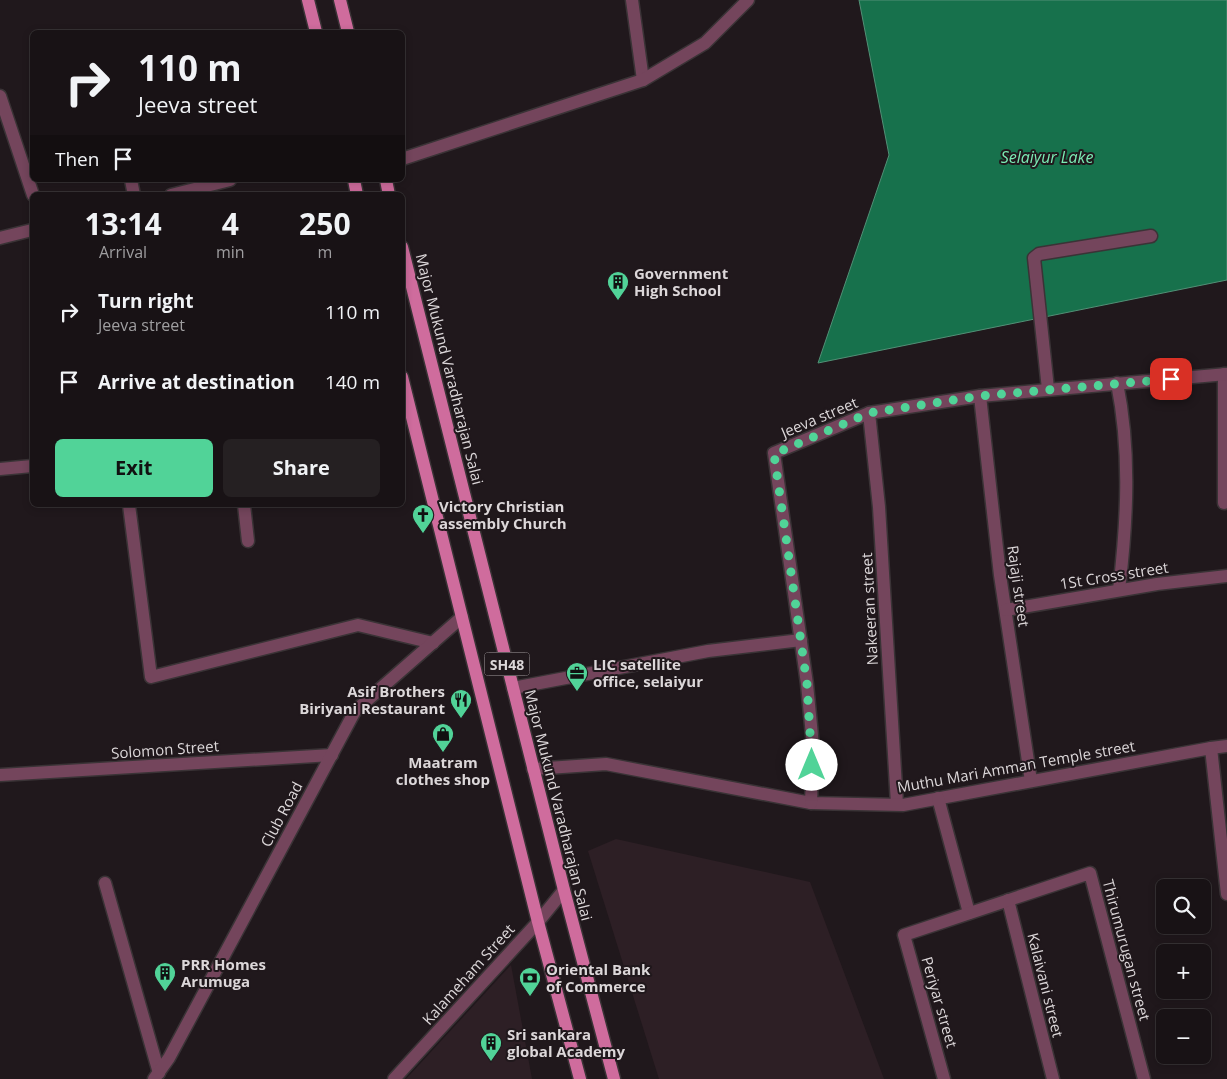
<!DOCTYPE html>
<html lang="en">
<head>
<meta charset="utf-8">
<style>
	:root { --surface:#181215; --page:#252022; --text:#f1f3f6; --muted:#9f9ea0; --line:#363234; --accent:#51d398 }
	body { margin:0; font-family:"Open Sans",sans-serif; background:var(--page); color:var(--text); height:100vh; display:flex; flex-direction:column; font-size:19px; white-space:nowrap }
	* { box-sizing:border-box; margin:0 }
	p { font-size:16px; color:var(--muted) }
	.icon { flex:none; width:28px; height:28px; fill:none; stroke:currentColor; stroke-width:2; stroke-linecap:round; stroke-linejoin:round }
	.map { position:relative; flex:1; overflow:hidden }
	.details { position:absolute; left:30px; top:192px; width:375px; height:315px; display:flex; flex-direction:column; background:var(--surface); border-radius:8px; box-shadow:0 2px 8px #0003,0 0 0 1px var(--line) }
	.details>* { flex:none }
	.hud { position:absolute; left:30px; top:30px; width:375px; height:152px; border-radius:8px; box-shadow:0 2px 8px #0003,0 0 0 1px var(--line); background:#181215; color:var(--text); overflow:hidden }
	.fabs { position:absolute; left:1156px; top:879px; display:grid; gap:10px }
	.fabs a { display:grid; place-items:center; width:55px; height:55px; border-radius:8px; background:var(--surface); box-shadow:0 2px 8px #0003,0 0 0 1px var(--line); font-size:25px }
	.pin { position:absolute; display:grid; place-items:center; width:42px; height:42px; color:#fff; margin:-21px; border-radius:10px; box-shadow:0 2px 8px #0006 }
	.me { position:absolute; width:55px; margin:-28px; rotate:0deg; stroke-linejoin:round; filter:drop-shadow(0 0 4px #0008) }
	.turn { display:flex; align-items:center; gap:18px; height:105px; padding:0 25px; font-size:22px }
	.turn .icon { width:65px; height:65px; stroke-width:2.5 }
	.turn b { display:block; font-size:35px; line-height:42px }
	.then { display:flex; align-items:center; height:48px; padding:0 25px; background:#0003; gap:10px; font-size:19px }
	.eta { display:flex; justify-content:space-evenly; align-items:center; height:85px; text-align:center }
	.eta b { font-size:30px; font-weight:700; line-height:35px }
	.button { display:flex; gap:10px; margin-top:auto; padding:10px 25px }
	.button a { flex:1; height:58px; border-radius:8px; background:var(--accent); color:#111; font-size:20px; font-weight:700; line-height:58px; text-align:center }
	.button a+a { background:var(--page); color:var(--text) }
	ul { padding:0; list-style:none }
	li { display:flex; align-items:center; gap:15px; height:70px; padding:0 25px }
	li div { flex:1 }
	li b { display:block; font-size:19px }
	li em { font-style:normal }
	.map>svg:first-child { display:block }
	.built { fill:#2d1f25 }
	.water { fill:#17714c; stroke:#529076 }
	.lines { fill:none; stroke-linecap:round; stroke-linejoin:round }
	.minor-casing { stroke:#3a3336; stroke-width:15 }
	.tertiary-casing { stroke:#3a3336; stroke-width:15 }
	.primary-casing { stroke:#3a3336; stroke-width:15 }
	.minor { stroke:#74455c; stroke-width:12 }
	.tertiary { stroke:#74455c; stroke-width:12 }
	.primary { stroke:#cf6c9d; stroke-width:12 }
	.route { stroke:#51d398; stroke-width:9; stroke-dasharray:0 16.2 }
	.labels { text-anchor:middle; dominant-baseline:central; stroke-width:4; stroke-linejoin:round; paint-order:stroke }
	.shield { fill:#20181c; stroke:#a49ea0; stroke-width:1 }
	.shield-label { font-size:14px; font-weight:bold; fill:#dcd7d9 }
	.poi-label { font-size:15px; font-weight:bold; fill:#dcd7d9; stroke:#20181c; text-anchor:start }
	.street-label { font-size:15px; fill:#dcd7d9; stroke:#20181c }
	.water-label { font-size:16px; font-style:italic; fill:#7bebb4; stroke:#20181c }
</style>
</head>
<body>
<div class="map">
<svg width="1227" height="1079" viewBox="0 0 1227 1079">
	<rect width="100%" height="100%" fill="#20181c"/>
	<g class="built">
		<path d="M616,839L810,882L884,1079H659L588,851Z"/>
		<path d="M511,965L532,1079H406Z"/>
	</g>
	<path class="water" d="M859,0H1227V280L818,363L889,155Z"/>
	<g class="lines">
		<g class="minor-casing">
			<g id="minor">
				<path d="M632,0L643,80"/>
				<path d="M0,96L33,195"/>
				<path d="M402,159L643,80L705,43L748,0"/>
				<path d="M131,180L134,195"/>
				<path d="M1117,383C1131,452 1127,521 1119,590"/>
				<path d="M1048,389L1034,258L1039,254L1151,236"/>
				<path d="M980,396L1000,575L1031,781"/>
				<path d="M869,413L879,507L897,804"/>
				<path d="M0,469L32,466"/>
				<path d="M1224,503V374"/>
				<path d="M129,505L151,677L358,625L433,643"/>
				<path d="M244,505L248,541"/>
				<path d="M1006,610L1157,584L1227,576"/>
				<path d="M513,688L708,651L801,640"/>
				<path d="M1211,748L1227,746"/>
				<path d="M533,769L606,764L811,803L903,805L1211,748L1227,894"/>
				<path d="M0,775L332,755"/>
				<path d="M938,798L969,913"/>
				<path d="M811,803L813,746L807,684L774,453L869,413L980,396L1227,374"/>
				<path d="M105,883L159,1073"/>
				<path d="M1008,900L1053,1079"/>
				<path d="M154,1079L169,1058L355,711L462,617"/>
				<path d="M394,1079L538,922L564,890"/>
				<path d="M944,1079L904,935L1090,873L1144,1079"/>
			</g>
		</g>
		<g class="tertiary-casing">
			<g id="tertiary">
				<path d="M171,195L230,180"/>
				<path d="M0,238L32,230"/>
			</g>
		</g>
		<g class="primary-casing">
			<g id="primary">
				<path d="M308,0L316,32"/>
				<path d="M340,0L348,32"/>
				<path d="M354,180L357,195"/>
				<path d="M386,180L389,195"/>
				<path d="M402,247L564,890L614,1079"/>
				<path d="M402,377L538,922L580,1079"/>
			</g>
		</g>
		<use href="#minor" class="minor"/>
		<use href="#tertiary" class="tertiary"/>
		<use href="#primary" class="primary"/>
	</g>
	<g class="lines">
		<path class="route" d="M812,765L807,684L774,454L869,413L980,396L1171,379"/>
	</g>
	<defs>
		<g id="building-pin" transform="scale(1.125)"><path d="M0 17L-7.5 6A9.5 9.5 0 1 1 7.5 6Z" fill="#51d398" stroke="#20181c"/><path d="M-4-6H4V6H1V3H-1V6H-4ZM-2.5-4.3h1.7v1.8h-1.7ZM.8-4.3h1.7v1.8H.8ZM-2.5-1h1.7V.8h-1.7ZM.8-1h1.7V.8H.8Z" fill="#111"/></g>
		<g id="church-pin" transform="scale(1.125)"><path d="M0 17L-7.5 6A9.5 9.5 0 1 1 7.5 6Z" fill="#51d398" stroke="#20181c"/><path d="M-1.2-6h2.4v3.5h3.3v2.4h-3.3V6h-2.4V-.1h-3.3v-2.4h3.3Z" fill="#111"/></g>
		<g id="office-pin" transform="scale(1.125)"><path d="M0 17L-7.5 6A9.5 9.5 0 1 1 7.5 6Z" fill="#51d398" stroke="#20181c"/><path d="M-6-3h4V-5.5h4V-3h4V5H-6ZM-1-4.5V-3h2v-1.5ZM-6 0V1H6V0Z" fill="#111"/></g>
		<g id="restaurant-pin" transform="scale(1.125)"><path d="M0 17L-7.5 6A9.5 9.5 0 1 1 7.5 6Z" fill="#51d398" stroke="#20181c"/><path d="M-5-6h1v4h1v-4h1v4h1v-4h1v5L-1.5 .5V6h-2V.5L-5-1ZM5-6V6H3V1.5H1.5Q1.5-4 5-6Z" fill="#111"/></g>
		<g id="shop-pin" transform="scale(1.125)"><path d="M0 17L-7.5 6A9.5 9.5 0 1 1 7.5 6Z" fill="#51d398" stroke="#20181c"/><path d="M-5-2.5h2.3a2.7 3.5 0 0 1 5.4 0H5L5.5 6h-11ZM-1.5-2.5h3a1.5 2.3 0 0 0-3 0Z" fill="#111"/></g>
		<g id="bank-pin" transform="scale(1.125)"><path d="M0 17L-7.5 6A9.5 9.5 0 1 1 7.5 6Z" fill="#51d398" stroke="#20181c"/><path d="M-6-4H6V4H-6ZM0-2.3a2.3 2.3 0 1 0 0 4.6a2.3 2.3 0 1 0 0-4.6Z" fill="#111"/></g>
	</defs>
	<g fill-rule="evenodd">
		<use href="#building-pin" x="618" y="282"/>
		<use href="#church-pin" x="423" y="515"/>
		<use href="#office-pin" x="577" y="673"/>
		<use href="#restaurant-pin" x="461" y="700"/>
		<use href="#shop-pin" x="443" y="734"/>
		<use href="#building-pin" x="165" y="973"/>
		<use href="#bank-pin" x="530" y="978"/>
		<use href="#building-pin" x="491" y="1043"/>
	</g>
	<g class="labels">
		<rect class="shield" x="484.5" y="652.5" width="45" height="23" rx="4"/>
		<g class="shield-label">
			<text x="507" y="664">SH48</text>
		</g>
		<g class="poi-label">
			<text x="634" y="273">Government<tspan x="634" dy="17">High School</tspan></text>
			<text x="439" y="506">Victory Christian<tspan x="439" dy="17">assembly Church</tspan></text>
			<text x="593" y="664">LIC satellite<tspan x="593" dy="17">office, selaiyur</tspan></text>
			<text x="445" y="691" text-anchor="end">Asif Brothers<tspan x="445" dy="17">Biriyani Restaurant</tspan></text>
			<text x="443" y="762" text-anchor="middle">Maatram<tspan x="443" dy="17">clothes shop</tspan></text>
			<text x="181" y="964">PRR Homes<tspan x="181" dy="17">Arumuga</tspan></text>
			<text x="546" y="969">Oriental Bank<tspan x="546" dy="17">of Commerce</tspan></text>
			<text x="507" y="1034">Sri sankara<tspan x="507" dy="17">global Academy</tspan></text>
		</g>
		<g class="street-label">
			<text transform="translate(450 369) rotate(76)">Major Mukund Varadharajan Salai</text>
			<text transform="translate(819 417) rotate(-23)">Jeeva street</text>
			<text transform="translate(1114 575) rotate(-9)">1St Cross street</text>
			<text transform="translate(1019 586) rotate(82)">Rajaji street</text>
			<text transform="translate(869 609) rotate(-93)">Nakeeran street</text>
			<text transform="translate(165 749) rotate(-4)">Solomon Street</text>
			<text transform="translate(1016 766) rotate(-10)">Muthu Mari Amman Temple street</text>
			<text transform="translate(559 805) rotate(76)">Major Mukund Varadharajan Salai</text>
			<text transform="translate(281 814) rotate(-62)">Club Road</text>
			<text transform="translate(1127 950) rotate(75)">Thirumurugan street</text>
			<text transform="translate(468 974) rotate(-48)">Kalameham Street</text>
			<text transform="translate(1046 985) rotate(76)">Kalaivani street</text>
			<text transform="translate(940 1002) rotate(74)">Periyar street</text>
		</g>
		<g class="water-label">
			<text x="1047" y="157">Selaiyur Lake</text>
		</g>
	</g>
</svg>
<div class="fabs">
<a><svg class="icon" aria-label="search" viewBox="0 0 24 24"><circle cx="10" cy="10" r="6"/><path d="M15 15l6 6"/></svg></a>
<a>+</a>
<a>−</a>
</div>
<div class="pin" style="left:1171px;top:379px;background:#d93025"><svg class="icon" aria-label="arrive" viewBox="0 0 24 24"><path d="M6 21V4h12l-3 4 3 4H6"/></svg></div>
<svg class="me" style="left:812px;top:765px" viewBox="-20 -20 40 40"><circle r="19" fill="#fff"/><path d="M0-13L10 11 0 6-10 11z" fill="#51d398"/></svg>
<div class="hud">
<div class="turn"><svg class="icon" aria-label="right" viewBox="0 0 24 24"><path d="M7 20v-9h11M14 6l5 5-5 5"/></svg><div><b>110 m</b>Jeeva street</div></div>
<div class="then">Then<svg class="icon" aria-label="arrive" viewBox="0 0 24 24"><path d="M6 21V4h12l-3 4 3 4H6"/></svg></div>
</div>
<section class="details">
<div class="eta">
<div><b>13:14</b><p>Arrival</p></div>
<div><b>4</b><p>min</p></div>
<div><b>250</b><p>m</p></div>
</div>
<ul>
<li><svg class="icon" aria-label="right" viewBox="0 0 24 24"><path d="M7 20v-9h11M14 6l5 5-5 5"/></svg><div><b>Turn right</b><p>Jeeva street</p></div><em>110 m</em></li>
<li><svg class="icon" aria-label="arrive" viewBox="0 0 24 24"><path d="M6 21V4h12l-3 4 3 4H6"/></svg><div><b>Arrive at destination</b></div><em>140 m</em></li>
</ul>
<div class="button"><a>Exit</a><a>Share</a></div>
</section>
</div>
</body>
</html>
